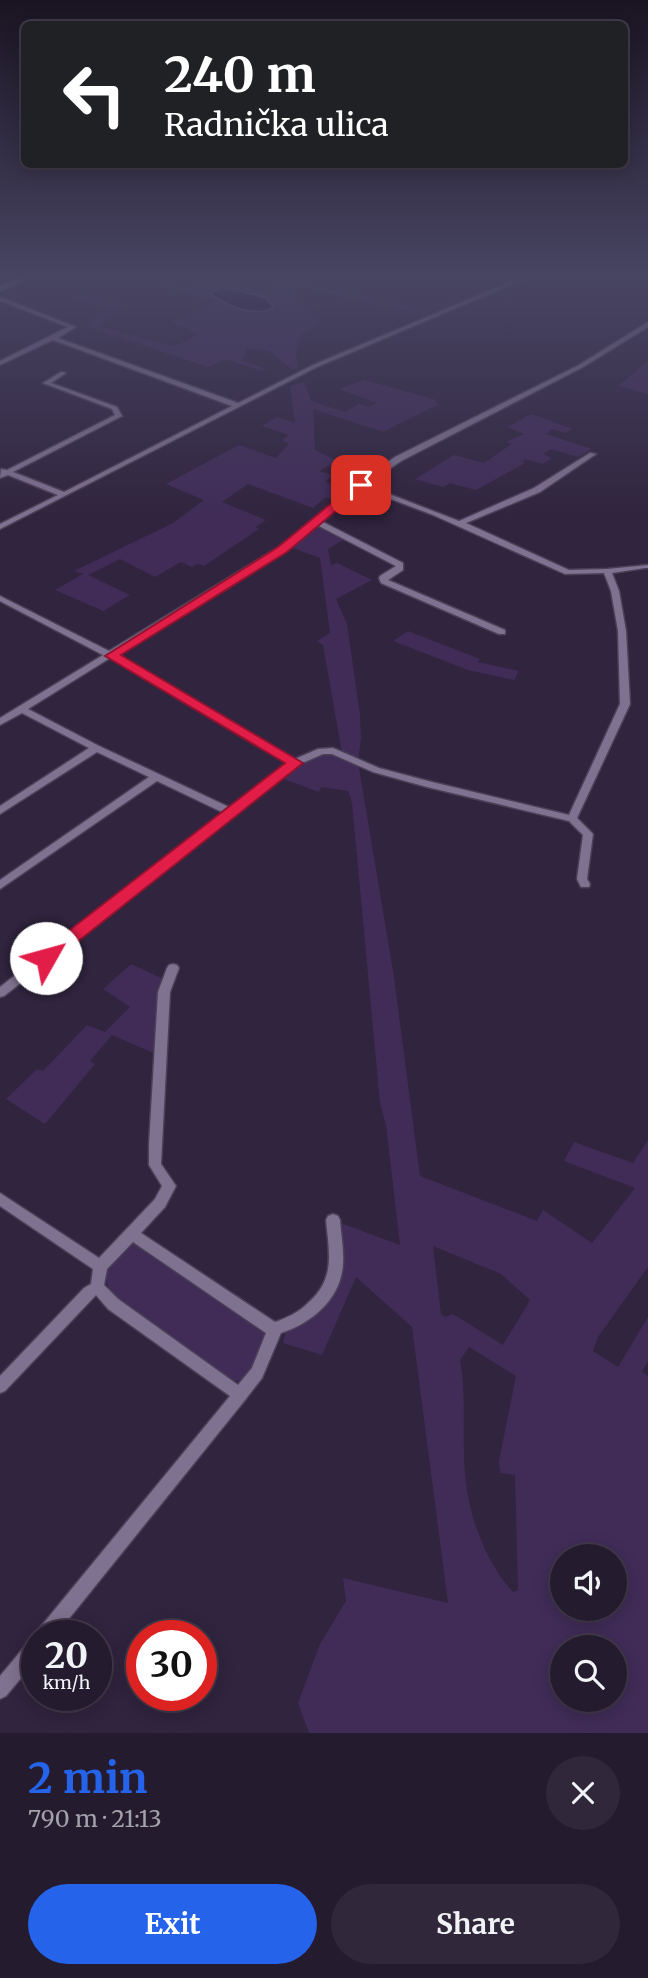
<!DOCTYPE html>
<html lang="en">
<head>
<meta charset="utf-8">
<style>
	:root { --surface:#241b2e; --page:#30283a; --text:#f1f3f6; --muted:#a3a1aa; --line:#41394a; --accent:#2563eb }
	body { margin:0; font-family:Merriweather,serif; background:var(--page); color:var(--text); height:100vh; display:flex; flex-direction:column; font-size:26px; white-space:nowrap }
	* { box-sizing:border-box; margin:0 }
	p { font-size:23px; color:var(--muted) }
	.icon { flex:none; width:38px; height:38px; fill:none; stroke:currentColor; stroke-width:2; stroke-linecap:round; stroke-linejoin:round }
	.map { position:relative; height:1733px; overflow:hidden }
	.sheet { display:flex; flex-direction:column; background:var(--surface); flex:1 }
	.sheet>* { flex:none }
	.top-card { position:absolute; left:21px; top:21px; width:607px; height:147px; border-radius:10px; box-shadow:0 4px 18px #0003,0 0 0 2px var(--line); background:#202124; color:#fff; overflow:hidden }
	.controls { position:absolute; left:550px; top:1544px; display:grid; gap:14px }
	.controls a { display:grid; place-items:center; width:77px; height:77px; border-radius:50%; background:var(--surface); box-shadow:0 4px 18px #0003,0 0 0 2px var(--line); font-size:35px }
	.speed { position:absolute; left:21px; top:1620px; display:flex; gap:14px; font-size:35px; font-weight:700; text-align:center }
	.speed>* { display:grid; place-content:center; width:91px; height:91px; border-radius:50%; background:var(--surface); box-shadow:0 4px 18px #0003,0 0 0 2px var(--line); line-height:1 }
	.speed small { font-size:18px; font-weight:400 }
	.speed .limit { border:10px solid #d22; background:#fff; color:#111 }
	.pin { position:absolute; display:grid; place-items:center; width:60px; height:60px; color:#fff; margin:-30px; border-radius:14px; box-shadow:0 4px 10px #0006 }
	.me { position:absolute; width:77px; margin:-38px; rotate:52deg; stroke-linejoin:round; filter:drop-shadow(0 0 5px #0008) }
	.turn { display:flex; align-items:center; gap:24px; height:147px; padding:0 28px; font-size:32px }
	.turn .icon { width:91px; height:91px; stroke-width:2.5 }
	.turn b { display:block; font-size:49px; line-height:60px }
	.round { display:grid; place-items:center; flex:none; width:74px; height:74px; border-radius:37px; background:var(--page) }
	.head { display:flex; align-items:center; justify-content:space-between; height:119px; padding:0 28px }
	h1 { font-size:42px; font-weight:700; line-height:52px; color:var(--accent) }
	.cta { display:flex; gap:14px; margin-top:auto; padding:14px 28px }
	.cta a { flex:1; height:80px; border-radius:42px; background:var(--accent); color:#fff; font-size:28px; font-weight:700; line-height:80px; text-align:center }
	.cta a+a { background:var(--page); color:var(--text) }
	.map>svg:first-child { display:block }
	.green { fill:#402c57; fill-rule:evenodd }
	.water { fill:#1a0030; stroke:#59456c; stroke-width:2 }
	.lines { fill:none; stroke-linecap:round; stroke-linejoin:round }
	.minor-casing { stroke:#4b4157; stroke-width:3 }
	.primary-casing { stroke:#4b4157; stroke-width:2 }
	.minor { fill:#7f7290; fill-rule:evenodd }
	.primary { fill:#9e88b9; fill-rule:evenodd }
	.route { fill:#e11d48; stroke:#92132f; stroke-width:2 }
</style>
</head>
<body>
<div class="map">
<svg width="648" height="1733" viewBox="0 0 648 1733">
	<rect width="100%" height="100%" fill="#30243e"/>
	<g class="green">
		<path d="M137,279L179,287L197,285L200,281L196,279H212L272,294L276,293V279H297V282L431,312L424,315L295,285L298,304L315,309L310,312L320,315L317,325L301,335L296,355L298,368L293,370L269,351L245,348L246,355L241,360L266,369L261,371L226,359L208,367L84,326L93,322L87,319L111,309L75,298L83,295L123,306L98,326L174,346L200,334L170,322L217,301ZM223,286C238,289 269,292 272,309C252,318 233,304 214,297Z"/>
		<path d="M648,361V394L618,386Z"/>
		<path d="M364,380L437,400L434,402L439,404L383,432L313,409L315,450L337,461L319,471L332,475L325,482L350,489L336,500L326,497L313,508L248,484L222,502L266,520L256,527L259,529L204,566L197,564L192,567L181,562L155,577L120,559L88,575L130,595L103,611L55,590L83,574L74,571L173,523L204,500L166,484L239,445L276,458L289,444L282,440L289,435L262,426L277,417L295,423L290,386L304,382L311,401L345,412L359,404L369,407L377,403L339,389Z"/>
		<path d="M531,414L572,429L565,433L552,429L546,434L592,449L578,457L551,449L543,454L552,458L543,464L525,459L522,462L525,463L476,490L450,483L443,487L415,479L454,455L484,463L512,444L506,442L524,434L507,427Z"/>
		<path d="M319,525L344,539L328,549L331,565L337,563L372,580L336,599L347,624L360,715L361,738L358,762L394,977L420,1176L537,1221L543,1210L592,1243L635,1188L564,1161L574,1142L633,1163L648,1140V1267L598,1337L593,1351L618,1367L648,1317V1361L642,1372L648,1376V1733H309L298,1703L320,1644L346,1601L343,1578L448,1603L412,1327L356,1277L322,1355L283,1343L287,1326L332,1282L333,1220L400,1245L386,1125L380,1103L352,803L348,791L321,787L319,792L281,778L321,753H342L323,645L317,641L330,633L320,558L290,547ZM433,1246L501,1274L530,1300L503,1345L453,1314L445,1317L441,1314ZM469,1347L516,1376L499,1461L500,1473L515,1475L518,1590L513,1592C489,1566 472,1525 467,1490C460,1447 468,1403 460,1360ZM562,1556H614V1608H562ZM562,1647H614V1699H562Z"/>
		<path d="M408,631L480,659L478,662L519,671L514,680L468,670L393,641Z"/>
		<path d="M131,964L168,981L160,1056L112,1035L90,1061L95,1064L45,1124L6,1099L37,1069L43,1071L87,1025L105,1032L130,1007L103,989Z"/>
		<path d="M133,1241L264,1327C269,1344 254,1367 245,1380L229,1382L120,1305C95,1274 108,1266 133,1241Z"/>
	</g>
	<path class="water" d="M221,286L264,297L274,307C254,319 228,305 210,294Z"/>
	<g class="lines">
		<g class="minor-casing">
			<g id="minor">
				<path d="M517,279H525L317,367L0,529V524L58,495L8,475L0,478L1,469L7,470L115,415L112,409L43,383L61,372L66,373L51,383L117,407L122,416L13,472L64,492L232,406L53,340L0,365V361L68,327L0,301V297L76,327L58,338L238,403L313,365Z"/>
				<path d="M648,322V327L583,367L401,461L366,485L459,521L534,488L590,453L596,454L540,492L466,523L569,570L607,569L648,565V568H645L612,573L619,591L626,631L630,704L577,818L593,834L587,879L590,884L589,887H581L577,879L583,835L569,821L427,787L373,772L332,754H323L298,765L4,996L0,997V987L224,813L157,781L0,889V880L149,777L97,752L0,814V806L89,748L22,713L0,725V718L103,655L0,601V596L109,651L279,547L358,483L395,457L579,365ZM362,488L433,515L565,574L604,573L611,591L618,631L620,704L569,815L432,782L379,768L333,748L318,749L295,759L116,655L285,551L317,525L396,566L380,576L379,578L381,583L499,634H505V630L388,580L403,570V563L321,521ZM110,658L289,763L231,808L99,746L28,709Z"/>
				<path d="M173,964L177,965L179,968L170,992L161,1164L176,1186L165,1207L141,1233L275,1322C287,1318 299,1312 308,1303C336,1279 329,1252 326,1220L328,1216L333,1214L338,1216L340,1220C341,1235 344,1249 343,1264C341,1299 312,1323 281,1333L262,1378L245,1400L55,1636H37V1659L6,1696L0,1699V1676L31,1639L36,1637L38,1630L230,1396L108,1309L96,1295L5,1391L0,1393V1376L84,1288L91,1284L93,1269L0,1206V1193L99,1258L155,1199L162,1186L149,1165V1145L158,992L167,968L169,965ZM133,1242L266,1333L252,1368L238,1385L118,1299L104,1285L107,1269Z"/>
			</g>
		</g>
		<g class="primary-casing">
			<path id="primary" d="M15,279H28L0,292V286Z"/>
		</g>
		<use href="#minor" class="minor"/>
		<use href="#primary" class="primary"/>
	</g>
	<linearGradient id="sky" x2="0" y2="1"><stop stop-color="#1a1422"/><stop offset="0.53" stop-color="#484563"/><stop offset="1" stop-color="#484563" stop-opacity="0"/></linearGradient>
	<rect width="648" height="522" fill="url(#sky)"/>
	<path class="route" d="M357,482L367,485L287,552L121,655L303,763L52,962H40L38,958L40,953L285,763L105,656L278,547Z"/>
</svg>
<div class="controls">
<a><svg class="icon" aria-label="sound" viewBox="0 0 24 24"><path d="M4 9h4l5-4v14l-5-4H4zM17 9q2 3 0 6"/></svg></a>
<a><svg class="icon" aria-label="search" viewBox="0 0 24 24"><circle cx="10" cy="10" r="6"/><path d="M15 15l6 6"/></svg></a>
</div>
<div class="speed"><div>20<small>km/h</small></div><div class="limit">30</div></div>
<div class="pin" style="left:361px;top:485px;background:#d93025"><svg class="icon" aria-label="arrive" viewBox="0 0 24 24"><path d="M6 21V4h12l-3 4 3 4H6"/></svg></div>
<svg class="me" style="left:46px;top:958px" viewBox="-20 -20 40 40"><circle r="19" fill="#fff"/><path d="M0-13L10 11 0 6-10 11z" fill="#e11d48"/></svg>
<div class="top-card">
<div class="turn"><svg class="icon" aria-label="left" viewBox="0 0 24 24"><path d="M17 20v-9H6M10 6l-5 5 5 5"/></svg><div><b>240 m</b>Radnička ulica</div></div>
</div>
</div>
<section class="sheet">
<div class="head"><div><h1>2 min</h1><p>790 m · 21:13</p></div><a class="round"><svg class="icon" aria-label="close" viewBox="0 0 24 24"><path d="M6 6l12 12M18 6L6 18"/></svg></a></div>
<div class="cta"><a>Exit</a><a>Share</a></div>
</section>
</body>
</html>
